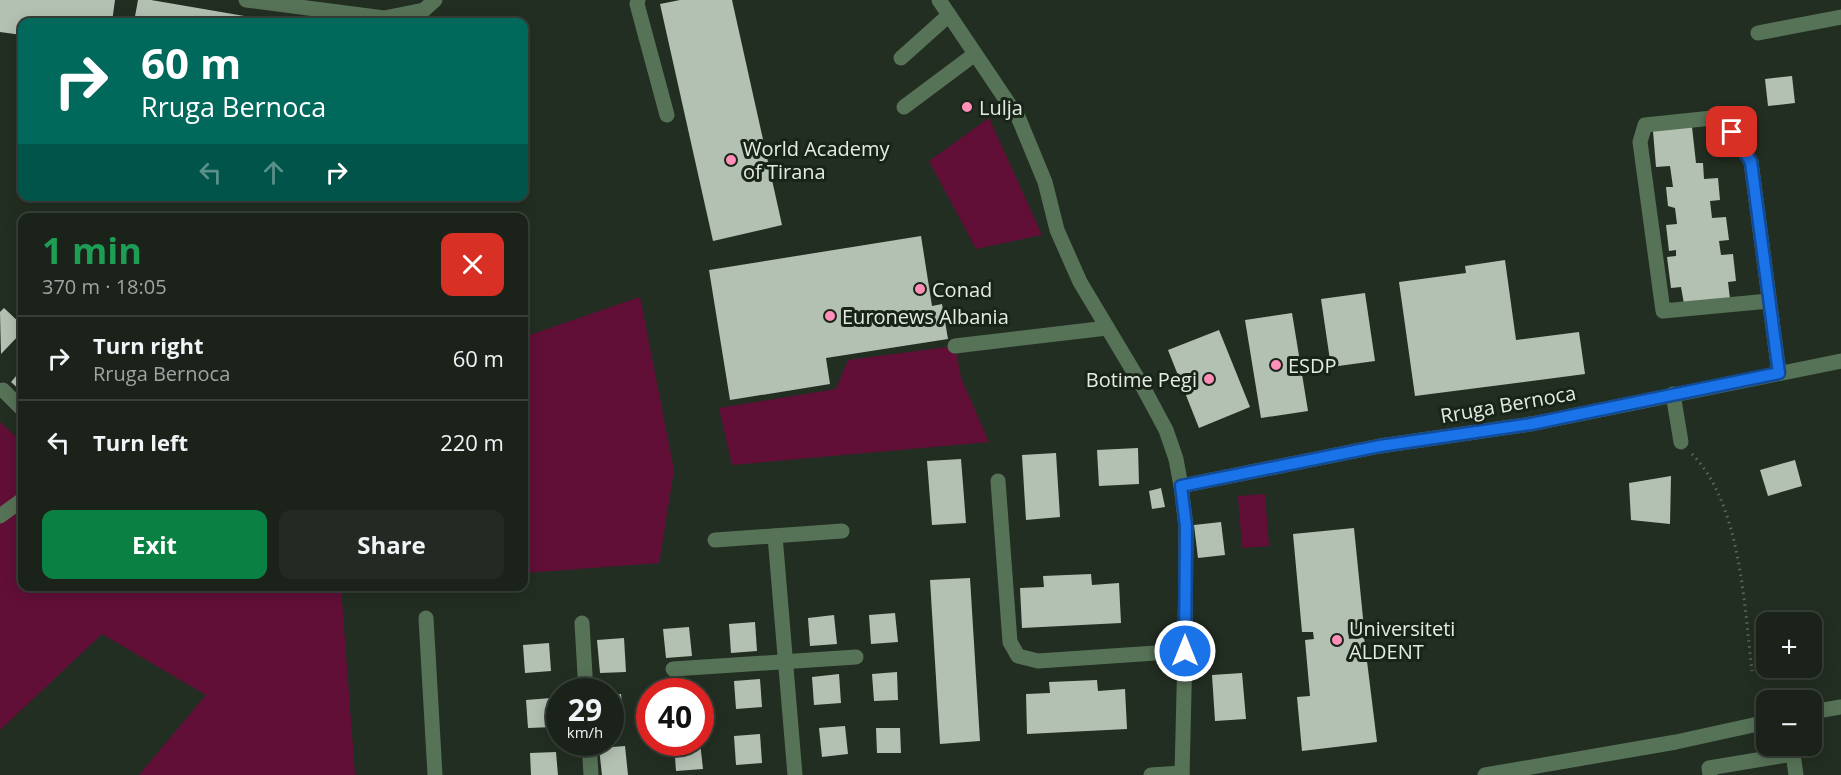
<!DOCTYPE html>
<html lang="en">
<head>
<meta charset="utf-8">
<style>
	:root { --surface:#1a221a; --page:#232a23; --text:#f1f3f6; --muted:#9fa4a2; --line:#383f39; --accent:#0b8043 }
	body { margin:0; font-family:"Open Sans",sans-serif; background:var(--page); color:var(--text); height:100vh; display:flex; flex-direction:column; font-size:22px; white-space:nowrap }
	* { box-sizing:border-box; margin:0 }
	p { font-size:20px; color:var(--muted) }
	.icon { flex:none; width:33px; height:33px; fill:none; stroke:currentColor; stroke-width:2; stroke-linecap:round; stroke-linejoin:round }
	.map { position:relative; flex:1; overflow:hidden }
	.details { position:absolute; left:18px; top:213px; width:510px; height:378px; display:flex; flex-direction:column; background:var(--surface); border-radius:12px; box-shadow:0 3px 15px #0003,0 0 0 2px var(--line) }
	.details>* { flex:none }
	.top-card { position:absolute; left:18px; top:18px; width:510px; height:183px; border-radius:12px; box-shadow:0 3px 15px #0003,0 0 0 2px var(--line); background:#00695c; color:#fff; overflow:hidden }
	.fabs { position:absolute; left:1756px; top:612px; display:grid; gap:12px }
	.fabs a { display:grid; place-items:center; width:66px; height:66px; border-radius:12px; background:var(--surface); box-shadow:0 3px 15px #0003,0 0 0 2px var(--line); font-size:30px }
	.speed { position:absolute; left:546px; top:678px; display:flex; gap:12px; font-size:30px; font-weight:700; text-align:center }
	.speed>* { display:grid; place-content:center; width:78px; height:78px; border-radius:50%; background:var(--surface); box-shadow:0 3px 15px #0003,0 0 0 2px var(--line); line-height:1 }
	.speed small { font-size:15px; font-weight:400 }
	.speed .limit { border:9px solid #d22; background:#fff; color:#111 }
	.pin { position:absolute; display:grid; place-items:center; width:51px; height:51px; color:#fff; margin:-26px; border-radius:12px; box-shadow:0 3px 9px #0006 }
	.me { position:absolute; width:66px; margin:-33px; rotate:0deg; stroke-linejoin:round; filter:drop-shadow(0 0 4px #0008) }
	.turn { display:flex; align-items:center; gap:21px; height:126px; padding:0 24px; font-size:27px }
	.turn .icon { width:78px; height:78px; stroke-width:2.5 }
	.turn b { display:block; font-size:42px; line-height:51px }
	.lanes { display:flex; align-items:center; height:57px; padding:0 24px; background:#0003; justify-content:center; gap:30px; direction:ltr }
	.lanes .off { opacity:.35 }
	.round { display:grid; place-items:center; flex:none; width:63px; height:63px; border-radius:12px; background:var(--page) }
	.head { display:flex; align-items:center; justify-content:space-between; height:102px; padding:0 24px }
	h1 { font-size:36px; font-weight:700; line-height:45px; color:#1e9e55 }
	.cta { display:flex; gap:12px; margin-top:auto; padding:12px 24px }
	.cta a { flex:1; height:69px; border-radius:12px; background:var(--accent); color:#fff; font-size:24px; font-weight:700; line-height:69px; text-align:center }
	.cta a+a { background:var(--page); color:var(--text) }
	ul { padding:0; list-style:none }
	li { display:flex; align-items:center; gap:18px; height:84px; padding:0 24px; border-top:2px solid var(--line) }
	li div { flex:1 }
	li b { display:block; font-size:22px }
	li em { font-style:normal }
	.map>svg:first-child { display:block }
	.green { fill:#610f37 }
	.building { fill:#b3c1b3 }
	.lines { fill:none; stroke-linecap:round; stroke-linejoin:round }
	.path { stroke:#5d675c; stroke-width:3; stroke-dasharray:1.5 4.5; stroke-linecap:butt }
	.minor { stroke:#577357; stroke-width:15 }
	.route-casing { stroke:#114b97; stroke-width:15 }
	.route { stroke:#1a73e8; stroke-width:10 }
	.poi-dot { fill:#ff8eb9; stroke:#192419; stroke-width:2 }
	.labels { text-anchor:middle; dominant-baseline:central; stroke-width:6; stroke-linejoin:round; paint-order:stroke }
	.poi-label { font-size:20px; fill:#e4ebe3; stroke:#192419; text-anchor:start }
	.street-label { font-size:20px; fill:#e4ebe3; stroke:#192419 }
</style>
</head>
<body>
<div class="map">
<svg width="1841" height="775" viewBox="0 0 1841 775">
	<rect width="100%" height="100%" fill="#232e22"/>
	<g class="green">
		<path d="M989,118L1042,235L976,249L929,161Z"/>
		<path d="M640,297L674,470L659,563L524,573V337Z"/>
		<path d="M955,346L961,378L989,442L732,465L719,408L836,389L848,360Z"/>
		<path d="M0,422L22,442V586L341,587L355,775H139L206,695L102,634L0,730Z"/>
		<path d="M1265,494L1269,546L1242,548L1238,496Z"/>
	</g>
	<g class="building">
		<path d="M0,0H115L112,22H22V35L0,32Z"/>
		<path d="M138,0H151L280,22H134Z"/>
		<path d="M680,0H732L782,225L713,241L660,4Z"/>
		<path d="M1792,76L1795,103L1768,106L1765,79Z"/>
		<path d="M1692,127L1696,163H1703L1704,179L1718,178L1720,200L1710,201L1712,218L1726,217L1729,240L1719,241L1721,255L1733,254L1736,281L1728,282L1730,299L1684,304L1681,287L1671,288L1667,257L1676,256V250L1669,251L1666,225L1677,224L1675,208L1668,206L1666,187H1673L1670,166L1656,167L1653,131Z"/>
		<path d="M921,236L932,306L942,304L948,339L826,358L830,384L730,400L709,270Z"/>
		<path d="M1505,260L1516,340L1579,332L1585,374L1415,396L1399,282L1466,273L1465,266Z"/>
		<path d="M1365,293L1375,361L1331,367L1321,299Z"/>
		<path d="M4,308L22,325V332L1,354L0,312Z"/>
		<path d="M1292,313L1308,411L1261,418L1245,320Z"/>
		<path d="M1219,330L1250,407L1199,428L1168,350Z"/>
		<path d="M22,369V392L11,382Z"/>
		<path d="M1138,448L1139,484L1099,486L1097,450Z"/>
		<path d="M1056,453L1060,517L1026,520L1022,455Z"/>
		<path d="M961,459L966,523L932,525L927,461Z"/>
		<path d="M1795,460L1802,486L1768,496L1760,470Z"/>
		<path d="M1671,476L1670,524L1631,520L1629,483Z"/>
		<path d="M1161,488L1165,507L1152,509L1149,491Z"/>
		<path d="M1221,522L1225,555L1198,558L1194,525Z"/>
		<path d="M1354,528L1364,628L1348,630L1349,639L1364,637L1377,742L1302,751L1297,697L1310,696L1305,640L1314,639L1313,632H1302L1293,534Z"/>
		<path d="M1091,574L1092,585L1119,583L1121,623L1022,628L1020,588L1044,587L1043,576Z"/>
		<path d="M970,578L980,741L940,744L930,580Z"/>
		<path d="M895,613L898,642L871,644L869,615Z"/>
		<path d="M834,615L837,644L810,646L808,618Z"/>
		<path d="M755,622L757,651L731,653L729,624Z"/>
		<path d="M689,627L692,656L666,658L663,629Z"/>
		<path d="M624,638L626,672L600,673L597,640Z"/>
		<path d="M549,643L551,671L525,673L523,645Z"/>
		<path d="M897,672L898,700L874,701L872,674Z"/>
		<path d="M1242,673L1246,719L1215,721L1212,675Z"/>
		<path d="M839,674L841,703L814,705L812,677Z"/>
		<path d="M760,679L762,707L736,709L734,681Z"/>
		<path d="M1097,680L1098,691L1125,689L1127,729L1027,734L1026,694L1050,693L1049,682Z"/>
		<path d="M697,684L698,692H671V686Z"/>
		<path d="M621,694L624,722L610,723V695Z"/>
		<path d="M551,698L554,727L528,728L526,700Z"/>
		<path d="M845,726L848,754L822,757L819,728Z"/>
		<path d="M876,728H900L901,753H877Z"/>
		<path d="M760,734L762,763L736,765L734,736Z"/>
		<path d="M674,742H700L703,769L676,771Z"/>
		<path d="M625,746L628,775H602L599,748Z"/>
		<path d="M556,752L558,775H531L530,753Z"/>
	</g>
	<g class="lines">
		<g class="path">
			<path d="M1692,454C1741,504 1744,605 1752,671"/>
			<path d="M1349,634L1381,630"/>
		</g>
		<g class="minor">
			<path d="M246,0L384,18L424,10L435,0"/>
			<path d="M638,0L637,4L667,115"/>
			<path d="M939,0L1019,119L1045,182L1057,230L1080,282L1144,389L1166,430L1176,459L1181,486L1186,527L1185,651L1182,775"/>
			<path d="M1758,33L1841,17"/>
			<path d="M901,58L949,15"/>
			<path d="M904,107L975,54"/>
			<path d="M1769,301L1663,311L1640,142L1645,125L1722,117L1751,162L1779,373"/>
			<path d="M955,346L1107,328"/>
			<path d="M3,390L22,409"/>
			<path d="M1673,394L1681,442"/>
			<path d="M998,481L1010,642L1018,656L1038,661L1185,651"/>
			<path d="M1181,486L1380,446L1531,424L1841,361"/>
			<path d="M0,516L22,500"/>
			<path d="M775,536L795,775"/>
			<path d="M715,540L842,531"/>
			<path d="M426,618L435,775"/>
			<path d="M582,623L586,692"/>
			<path d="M673,669L856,657"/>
			<path d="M1812,712L1841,707"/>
			<path d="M589,742L591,775"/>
			<path d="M1151,775L1182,773"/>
			<path d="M1485,775L1676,742L1767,722"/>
			<path d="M1710,775L1709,768L1793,754L1796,775"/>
		</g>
	</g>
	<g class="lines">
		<g class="route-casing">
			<path id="route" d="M1185,651L1186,526L1181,486L1380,446L1531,424L1779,373L1751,162L1732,132"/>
		</g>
		<use href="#route" class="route"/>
	</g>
	<g class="poi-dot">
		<circle cx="967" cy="107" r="6"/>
		<circle cx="731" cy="160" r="6"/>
		<circle cx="920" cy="289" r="6"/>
		<circle cx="830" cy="316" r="6"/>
		<circle cx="1276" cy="365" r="6"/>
		<circle cx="1209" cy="379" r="6"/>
		<circle cx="1337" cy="640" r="6"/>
	</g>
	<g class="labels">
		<g class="poi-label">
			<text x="979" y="107">Lulja</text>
			<text x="743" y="148">World Academy<tspan x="743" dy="23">of Tirana</tspan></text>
			<text x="932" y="289">Conad</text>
			<text x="842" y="316">Euronews Albania</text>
			<text x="1288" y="365">ESDP</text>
			<text x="1197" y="379" text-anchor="end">Botime Pegi</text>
			<text x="1349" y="628">Universiteti<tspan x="1349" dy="23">ALDENT</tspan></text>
		</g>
		<g class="street-label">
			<text transform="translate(1508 404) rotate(-10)">Rruga Bernoca</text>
		</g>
	</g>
</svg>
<div class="fabs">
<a>+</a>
<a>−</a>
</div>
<div class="speed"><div>29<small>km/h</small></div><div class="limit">40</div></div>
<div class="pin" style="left:1732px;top:132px;background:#d93025"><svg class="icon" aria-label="arrive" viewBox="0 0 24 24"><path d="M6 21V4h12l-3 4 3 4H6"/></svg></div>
<svg class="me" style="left:1185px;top:651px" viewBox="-20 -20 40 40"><circle r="17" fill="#1a73e8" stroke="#fff" stroke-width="3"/><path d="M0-11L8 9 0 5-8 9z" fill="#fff"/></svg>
<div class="top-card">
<div class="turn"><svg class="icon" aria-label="right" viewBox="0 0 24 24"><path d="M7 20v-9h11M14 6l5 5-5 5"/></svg><div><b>60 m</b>Rruga Bernoca</div></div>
<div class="lanes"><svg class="icon off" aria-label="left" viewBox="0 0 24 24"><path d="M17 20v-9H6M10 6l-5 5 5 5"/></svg><svg class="icon off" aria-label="ahead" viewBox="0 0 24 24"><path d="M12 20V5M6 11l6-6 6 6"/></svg><svg class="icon" aria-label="right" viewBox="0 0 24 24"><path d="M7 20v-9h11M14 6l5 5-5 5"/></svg></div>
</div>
<section class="details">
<div class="head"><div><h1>1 min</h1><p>370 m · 18:05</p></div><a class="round" style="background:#d93025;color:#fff"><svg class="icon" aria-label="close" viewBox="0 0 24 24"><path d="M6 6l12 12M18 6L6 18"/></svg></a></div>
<ul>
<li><svg class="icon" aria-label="right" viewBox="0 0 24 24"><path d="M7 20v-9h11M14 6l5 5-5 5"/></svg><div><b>Turn right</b><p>Rruga Bernoca</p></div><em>60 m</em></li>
<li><svg class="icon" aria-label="left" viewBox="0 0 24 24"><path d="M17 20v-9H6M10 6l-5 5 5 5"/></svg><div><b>Turn left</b></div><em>220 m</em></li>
</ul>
<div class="cta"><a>Exit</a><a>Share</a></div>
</section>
</div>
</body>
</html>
